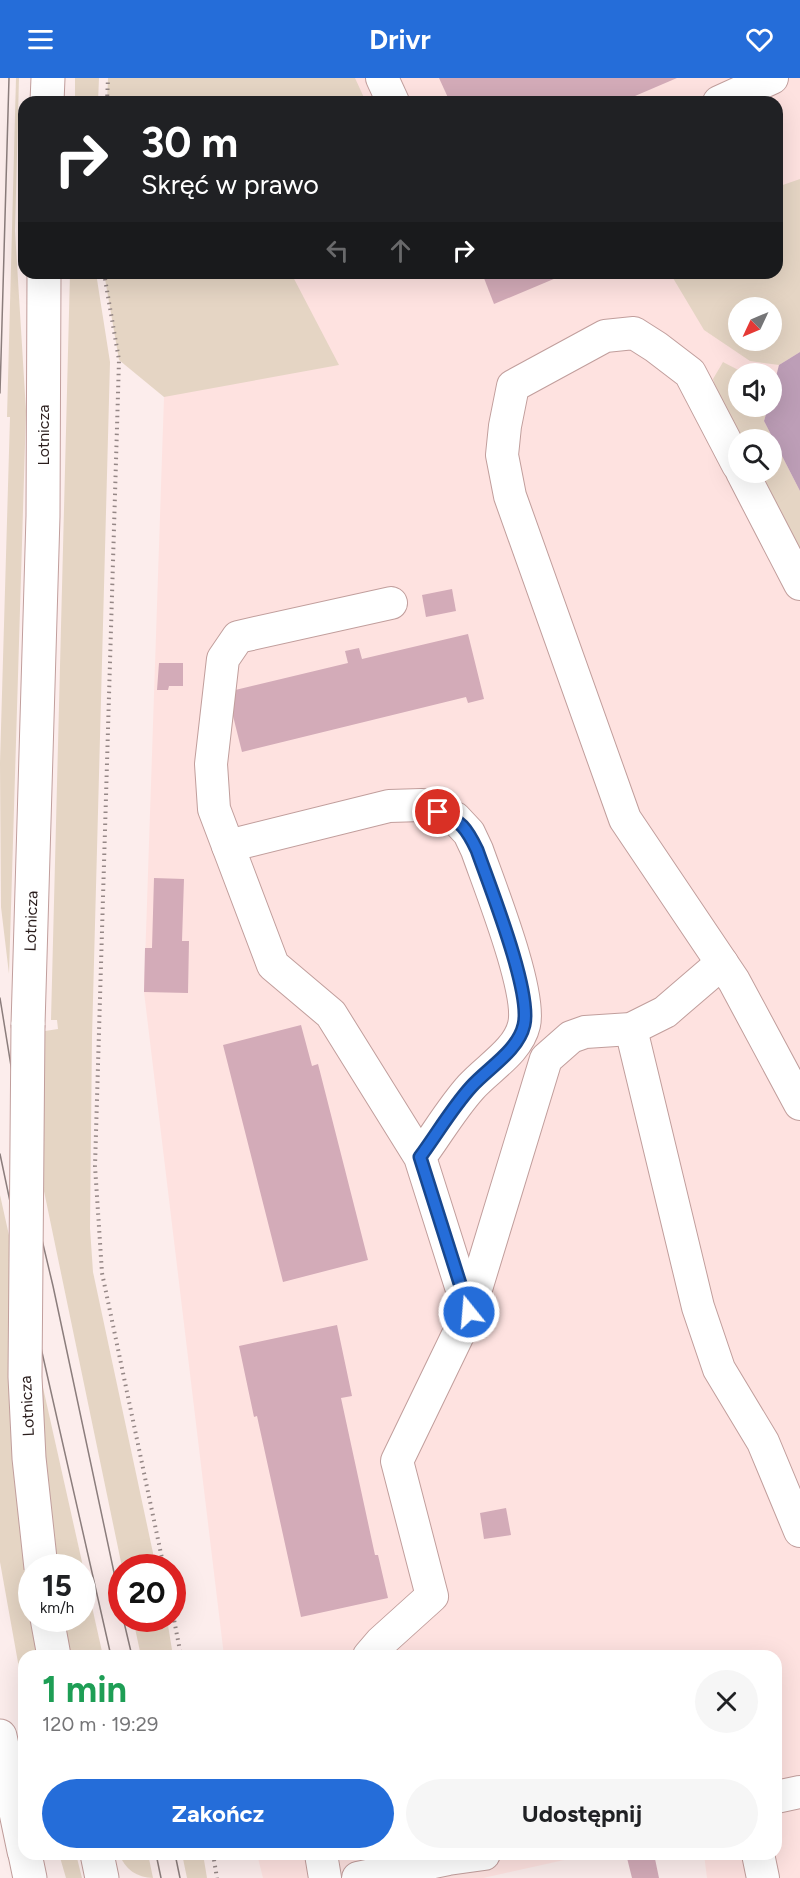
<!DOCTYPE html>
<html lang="pl">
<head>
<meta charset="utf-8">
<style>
	:root { --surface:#fff; --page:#f6f6f6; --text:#202124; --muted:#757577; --accent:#256dd9 }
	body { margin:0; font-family:Figtree,sans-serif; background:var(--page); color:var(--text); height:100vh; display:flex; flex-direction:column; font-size:22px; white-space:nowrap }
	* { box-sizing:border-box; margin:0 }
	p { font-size:20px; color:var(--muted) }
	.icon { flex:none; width:33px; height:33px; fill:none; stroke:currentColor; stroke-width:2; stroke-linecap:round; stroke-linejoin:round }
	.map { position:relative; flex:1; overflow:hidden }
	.panel { position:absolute; left:18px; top:1572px; width:764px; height:210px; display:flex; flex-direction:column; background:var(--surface); border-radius:18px; box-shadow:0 6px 24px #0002 }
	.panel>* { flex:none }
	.top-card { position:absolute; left:18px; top:18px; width:765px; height:183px; border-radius:18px; box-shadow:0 6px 24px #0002; background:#202124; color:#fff; overflow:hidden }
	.needle { width:39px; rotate:226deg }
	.buttons { position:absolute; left:728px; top:219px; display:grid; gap:12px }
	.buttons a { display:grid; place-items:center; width:54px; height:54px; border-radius:50%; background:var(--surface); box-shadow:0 6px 24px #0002; font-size:30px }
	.speed { position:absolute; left:18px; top:1476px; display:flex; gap:12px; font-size:30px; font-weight:700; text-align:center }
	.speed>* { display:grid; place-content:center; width:78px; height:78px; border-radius:50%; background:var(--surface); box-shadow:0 6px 24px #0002; line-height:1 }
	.speed small { font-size:15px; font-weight:400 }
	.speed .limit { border:9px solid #d22; background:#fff; color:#111 }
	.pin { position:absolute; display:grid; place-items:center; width:51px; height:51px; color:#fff; margin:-26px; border:3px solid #fff; border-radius:50%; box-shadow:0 2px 6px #0007 }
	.me { position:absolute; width:66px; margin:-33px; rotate:343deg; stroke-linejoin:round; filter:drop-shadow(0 0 4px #0008) }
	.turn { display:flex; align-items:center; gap:21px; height:126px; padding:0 24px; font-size:27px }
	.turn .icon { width:78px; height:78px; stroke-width:2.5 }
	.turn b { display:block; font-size:42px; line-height:51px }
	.lanes { display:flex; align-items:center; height:57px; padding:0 24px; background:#0003; justify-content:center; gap:30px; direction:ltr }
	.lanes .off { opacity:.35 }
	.round { display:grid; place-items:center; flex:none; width:63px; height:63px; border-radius:32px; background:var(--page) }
	.headline { display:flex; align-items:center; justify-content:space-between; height:102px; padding:0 24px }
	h1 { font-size:36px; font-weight:700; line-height:45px; color:#1e9e55 }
	.button { display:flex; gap:12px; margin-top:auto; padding:12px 24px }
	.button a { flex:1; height:69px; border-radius:36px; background:var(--accent); color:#fff; font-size:24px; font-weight:700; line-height:69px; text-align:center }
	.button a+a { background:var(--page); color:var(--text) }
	header { display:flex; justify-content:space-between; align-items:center; height:78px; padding:0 24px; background:var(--accent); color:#fff; font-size:27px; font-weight:700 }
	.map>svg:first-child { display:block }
	.built { fill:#fee2e0; fill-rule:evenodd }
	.green { fill:#e5d5c4; fill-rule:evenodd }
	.water { fill:#bd9eb7 }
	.building { fill:#d3abb8 }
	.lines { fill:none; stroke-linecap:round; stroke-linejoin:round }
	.minor-casing { stroke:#c19e9c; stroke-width:34 }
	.major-casing { stroke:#c19e9c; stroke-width:35 }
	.path { stroke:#958786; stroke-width:4; stroke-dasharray:1.5 4.5; stroke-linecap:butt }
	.minor { stroke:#fff; stroke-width:32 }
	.major { stroke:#fff; stroke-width:33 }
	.tram { stroke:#8b7d7c; stroke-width:1.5 }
	.major-bridge-casing { stroke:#c19e9c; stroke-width:35; stroke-linecap:butt }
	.major-bridge { stroke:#fff; stroke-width:33 }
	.route-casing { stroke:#18478d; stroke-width:15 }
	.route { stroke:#256dd9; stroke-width:10 }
	.labels { text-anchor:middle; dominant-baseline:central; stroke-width:6; stroke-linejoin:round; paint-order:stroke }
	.street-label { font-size:16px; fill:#2a1d1c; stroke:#fff }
</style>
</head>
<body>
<header><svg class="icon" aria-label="menu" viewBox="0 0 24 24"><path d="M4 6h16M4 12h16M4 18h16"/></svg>Drivr<svg class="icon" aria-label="heart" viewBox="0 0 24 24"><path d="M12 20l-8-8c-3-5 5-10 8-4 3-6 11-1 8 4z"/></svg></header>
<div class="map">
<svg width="800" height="1800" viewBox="0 0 800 1800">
	<rect width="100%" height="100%" fill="#fcedec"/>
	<g class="built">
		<path d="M183,0H800V1800H707L704,1776H776V1578H224L144,914L164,319L172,195H777V24H182ZM738,230H771V262H738ZM738,296H771V328H738ZM738,362H771V394H738Z"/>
		<path d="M257,1776H591L483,1800H263Z"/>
	</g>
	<g class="green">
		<path d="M16,0H19L15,153L26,333L9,896L1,829L0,685L10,339H7Z"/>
		<path d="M75,0H99L98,24H75Z"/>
		<path d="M108,0H355L366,24H107Z"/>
		<path d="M800,101V274L779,287L750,283L704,252L670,195H777V109ZM738,230H771V262H738Z"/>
		<path d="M70,195H96L110,284L92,959L90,1150L93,1194L156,1489H122L39,1089L19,957L58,951L57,942H51Z"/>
		<path d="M104,195H291L339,287L164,319L119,282Z"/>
		<path d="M723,284L744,295L738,296V328L768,329L764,343L800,413V494L745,395L771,394V362H738L735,377L713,301Z"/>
		<path d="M0,1117L103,1578H24V1618L0,1484ZM32,1490H82V1540H32Z"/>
		<path d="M133,1541H167L173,1578H141Z"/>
		<path d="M59,1776H76L82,1800H66Z"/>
		<path d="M119,1776H148L153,1800C137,1800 125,1791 119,1776Z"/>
		<path d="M182,1776H203L207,1800H187Z"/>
	</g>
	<path class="water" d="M800,274V413L764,343L768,329L771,328V318L779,287Z"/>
	<g class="building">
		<path d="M439,0H677L621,24H450Z"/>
		<path d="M482,195H568L494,226Z"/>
		<path d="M452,511L456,533L426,539L422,517Z"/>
		<path d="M468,556L484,621L468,625L466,619L242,674L227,614L348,585L345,573L359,570L362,581Z"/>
		<path d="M159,585H183V608H169L168,612H157Z"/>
		<path d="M154,800L184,801L182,863H189L188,915L144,914L145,870H152Z"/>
		<path d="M301,947L312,988L318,986L368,1182L283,1204L223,967Z"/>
		<path d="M337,1247L352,1318L341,1320L375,1477H378L388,1520L301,1539L257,1338L254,1339L239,1268Z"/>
		<path d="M506,1430L511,1457L484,1461L480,1435Z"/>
		<path d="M645,1776H654L659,1800H632L627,1780Z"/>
	</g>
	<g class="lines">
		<g class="minor-casing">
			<g id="minor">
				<path d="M382,0L393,24"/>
				<path d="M719,24L772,0"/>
				<path d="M738,387L690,295L656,269L634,255L605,258L513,308L505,348L502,377L510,418L625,741L734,903L800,1026"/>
				<path d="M742,394L800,506"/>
				<path d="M228,768L214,731L211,686L223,581L238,559L391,525"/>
				<path d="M631,951L698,1229L719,1291L763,1364L800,1453"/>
				<path d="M420,1079C437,1056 452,1030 471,1009C488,990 518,973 524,947C532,914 490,809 477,772L469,755L455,740L422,727L389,728L228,768L273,887L331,936L420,1079L469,1234"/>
				<path d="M369,1578L381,1564L432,1518L397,1383L469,1234L546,981L571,959L585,954L631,951L665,934L722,885"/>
				<path d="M776,1719L800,1714"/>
				<path d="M321,1776L325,1800"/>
				<path d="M758,1776L763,1800"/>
				<path d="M358,1800L448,1781L484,1776"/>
			</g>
		</g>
		<g class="major-casing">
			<g id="major">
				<path d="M47,24L48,0"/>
				<path d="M28,947L43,438L44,195"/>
				<path d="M47,1540L54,1578"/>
				<path d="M0,1658L24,1773"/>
				<path d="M25,1776L30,1800"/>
				<path d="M97,1776L102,1800"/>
			</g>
		</g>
		<g class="path">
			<path d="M107,24L108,0"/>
			<path d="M104,195L119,282L95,1088L102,1195L164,1490"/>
			<path d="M172,1531L181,1578"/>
			<path d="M213,1776L217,1800"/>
		</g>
		<use href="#minor" class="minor"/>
		<use href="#major" class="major"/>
		<g class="tram">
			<path d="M0,315L9,0"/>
			<path d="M0,920L33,1124L53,1208L122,1532"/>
			<path d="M0,1076L39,1261L111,1578"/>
			<path d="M123,1540L132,1578"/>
			<path d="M156,1776L161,1800"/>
			<path d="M175,1776L180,1800"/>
		</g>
		<g class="major-bridge-casing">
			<path id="major-bridge" d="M28,947L25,1299L29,1380L41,1490"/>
		</g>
		<use href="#major-bridge" class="major-bridge"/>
	</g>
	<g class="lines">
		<g class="route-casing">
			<path id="route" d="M438,734C461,742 467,751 477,772C490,809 532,914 524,947C518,973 488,990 471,1009C452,1030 437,1056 420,1079L469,1234"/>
		</g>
		<use href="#route" class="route"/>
	</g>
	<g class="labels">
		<g class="street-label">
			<text transform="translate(43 357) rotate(-90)">Lotnicza</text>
			<text transform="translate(31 843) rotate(-88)">Lotnicza</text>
			<text transform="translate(27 1328) rotate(-93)">Lotnicza</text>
		</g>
	</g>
</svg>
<div class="buttons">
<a><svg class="needle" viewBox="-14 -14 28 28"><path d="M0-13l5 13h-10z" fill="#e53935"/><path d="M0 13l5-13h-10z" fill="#757577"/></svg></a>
<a><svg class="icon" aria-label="sound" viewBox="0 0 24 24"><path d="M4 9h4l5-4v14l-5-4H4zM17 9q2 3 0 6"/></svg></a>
<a><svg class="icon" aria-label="search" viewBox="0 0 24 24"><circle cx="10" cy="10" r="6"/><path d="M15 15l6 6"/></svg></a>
</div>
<div class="speed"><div>15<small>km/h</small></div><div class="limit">20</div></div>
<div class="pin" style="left:438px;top:734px;background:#d93025"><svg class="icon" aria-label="arrive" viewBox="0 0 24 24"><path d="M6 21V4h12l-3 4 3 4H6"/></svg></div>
<svg class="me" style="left:469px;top:1234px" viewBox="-20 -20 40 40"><circle r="17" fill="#256dd9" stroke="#fff" stroke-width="3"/><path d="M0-11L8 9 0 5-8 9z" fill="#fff"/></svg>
<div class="top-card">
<div class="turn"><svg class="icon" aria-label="right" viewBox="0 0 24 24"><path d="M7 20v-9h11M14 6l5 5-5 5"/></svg><div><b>30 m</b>Skręć w prawo</div></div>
<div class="lanes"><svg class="icon off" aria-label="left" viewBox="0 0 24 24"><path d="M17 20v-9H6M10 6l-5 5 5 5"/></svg><svg class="icon off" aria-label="ahead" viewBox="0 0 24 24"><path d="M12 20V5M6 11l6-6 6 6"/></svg><svg class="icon" aria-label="right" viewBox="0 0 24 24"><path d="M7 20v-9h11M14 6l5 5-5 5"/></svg></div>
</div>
<section class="panel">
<div class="headline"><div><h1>1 min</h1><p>120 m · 19:29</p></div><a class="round"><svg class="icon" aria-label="close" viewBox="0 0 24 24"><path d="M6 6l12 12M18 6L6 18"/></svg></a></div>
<div class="button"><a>Zakończ</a><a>Udostępnij</a></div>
</section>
</div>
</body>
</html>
